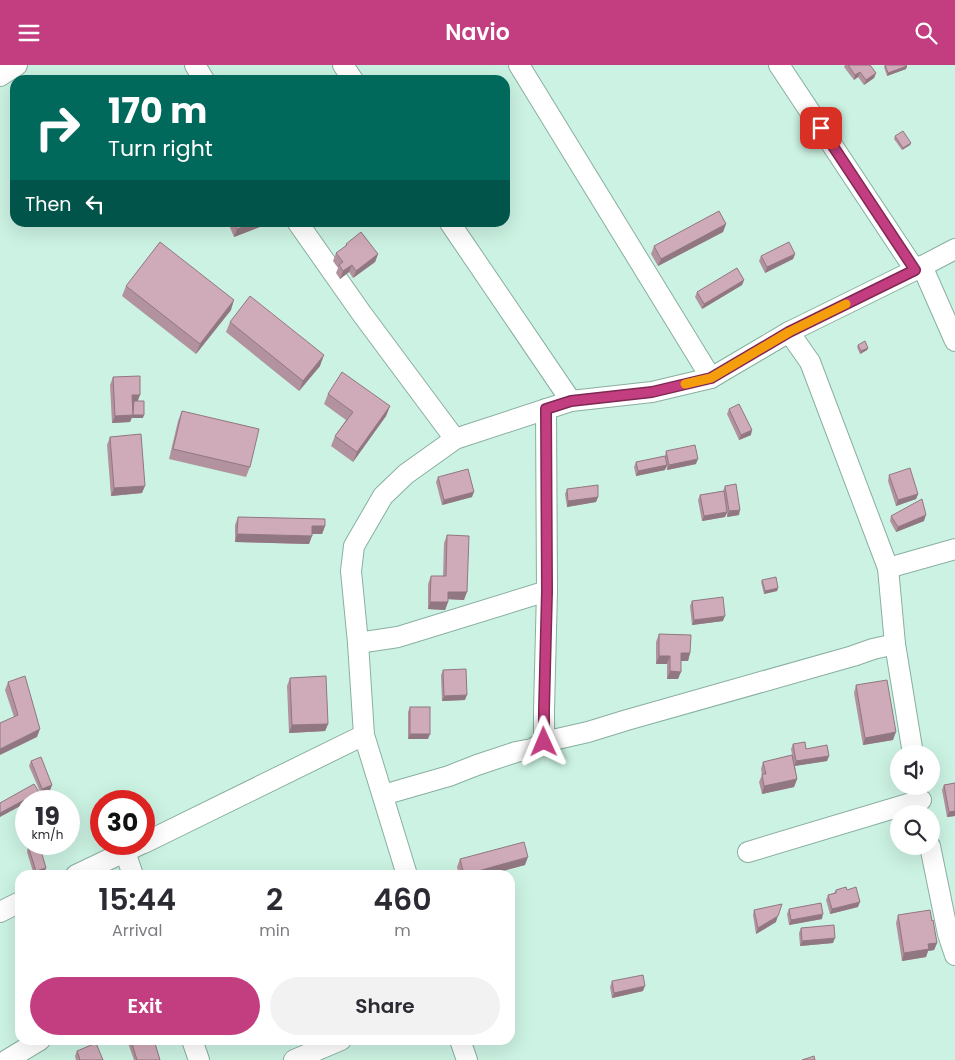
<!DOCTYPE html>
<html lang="en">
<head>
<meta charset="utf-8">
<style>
	:root { --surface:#fff; --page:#f2f2f3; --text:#2b2b33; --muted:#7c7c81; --accent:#c33e80 }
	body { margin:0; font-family:Poppins,sans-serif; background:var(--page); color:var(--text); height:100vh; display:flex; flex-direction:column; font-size:19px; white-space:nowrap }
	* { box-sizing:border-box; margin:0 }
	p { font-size:16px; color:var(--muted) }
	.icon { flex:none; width:28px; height:28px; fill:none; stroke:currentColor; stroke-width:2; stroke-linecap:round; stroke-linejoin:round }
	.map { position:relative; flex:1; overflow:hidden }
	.panel { position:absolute; left:15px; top:805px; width:500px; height:175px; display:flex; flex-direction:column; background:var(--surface); border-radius:15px; box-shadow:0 5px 20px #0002 }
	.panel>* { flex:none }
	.banner { position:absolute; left:10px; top:10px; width:500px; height:152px; border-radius:15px; box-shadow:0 5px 20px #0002; background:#00695c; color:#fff; overflow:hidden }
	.fabs { position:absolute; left:890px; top:680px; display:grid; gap:10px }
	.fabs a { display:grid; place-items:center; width:50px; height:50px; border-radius:50%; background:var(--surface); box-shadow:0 5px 20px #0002; font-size:25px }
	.speed { position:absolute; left:15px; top:725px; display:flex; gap:10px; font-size:25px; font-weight:700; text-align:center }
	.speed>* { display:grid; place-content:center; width:65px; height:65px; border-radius:50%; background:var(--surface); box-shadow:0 5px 20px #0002; line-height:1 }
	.speed small { font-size:12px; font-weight:400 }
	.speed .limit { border:8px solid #d22; background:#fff; color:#111 }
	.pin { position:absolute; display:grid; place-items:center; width:42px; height:42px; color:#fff; margin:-21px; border-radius:10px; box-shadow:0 2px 8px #0006 }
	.me { position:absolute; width:55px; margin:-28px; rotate:359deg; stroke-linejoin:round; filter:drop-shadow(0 0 4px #0008) }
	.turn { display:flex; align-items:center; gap:18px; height:105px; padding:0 15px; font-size:22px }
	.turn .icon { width:65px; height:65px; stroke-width:2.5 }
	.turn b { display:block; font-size:35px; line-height:42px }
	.then { display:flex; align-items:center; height:48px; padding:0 15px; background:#0003; gap:10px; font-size:19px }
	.eta { display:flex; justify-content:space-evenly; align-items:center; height:85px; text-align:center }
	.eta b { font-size:30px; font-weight:600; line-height:35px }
	.action { display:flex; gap:10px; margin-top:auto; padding:10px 15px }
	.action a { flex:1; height:58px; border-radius:30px; background:var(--accent); color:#fff; font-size:20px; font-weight:600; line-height:58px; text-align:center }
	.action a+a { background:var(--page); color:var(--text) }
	header { display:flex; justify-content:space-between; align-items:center; height:65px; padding:0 15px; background:var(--accent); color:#fff; font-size:22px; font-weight:600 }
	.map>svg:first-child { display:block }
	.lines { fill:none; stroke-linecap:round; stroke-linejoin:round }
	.minor-casing { stroke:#89afa0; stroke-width:22 }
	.minor { stroke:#fff; stroke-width:20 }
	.wall { fill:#b2929e }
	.shaded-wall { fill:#917781 }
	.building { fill:#cfaab8; stroke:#917781 }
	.route-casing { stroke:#7f2853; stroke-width:12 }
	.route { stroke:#c33e80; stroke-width:9 }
	.slow { stroke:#f59e0b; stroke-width:9 }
</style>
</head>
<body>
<header><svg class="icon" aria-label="menu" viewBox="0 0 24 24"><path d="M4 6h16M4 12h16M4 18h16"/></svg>Navio<svg class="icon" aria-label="search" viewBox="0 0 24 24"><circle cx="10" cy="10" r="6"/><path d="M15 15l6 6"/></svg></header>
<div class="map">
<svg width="955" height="995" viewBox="0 0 955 995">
	<rect width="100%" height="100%" fill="#cbf2e2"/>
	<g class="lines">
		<g class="minor-casing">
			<g id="minor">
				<path d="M195,0L204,15"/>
				<path d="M343,0L353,15"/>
				<path d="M519,0L711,313"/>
				<path d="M779,0L915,205"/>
				<path d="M0,11L17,0"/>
				<path d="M298,158L362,249L455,374"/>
				<path d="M450,158L571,336"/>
				<path d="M922,201L955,276"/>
				<path d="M789,267L810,297L888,503L895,579L913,689"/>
				<path d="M888,503L955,484"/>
				<path d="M358,578L398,572L547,526"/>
				<path d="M544,677V645L547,526L546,344"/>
				<path d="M383,730L449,711L477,700L516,687L532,684L544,677L588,667L627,655L853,591L873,584L895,579"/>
				<path d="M144,778L364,670"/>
				<path d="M930,781L948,869L955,890"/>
				<path d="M125,787L133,810"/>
				<path d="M748,787L921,735"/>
				<path d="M76,810L141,779"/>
				<path d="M407,810L364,670L358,578L351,506L354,481L383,431L406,409L455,374L571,336L652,327L711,313L789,267L915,205L955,184"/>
				<path d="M0,847L20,837"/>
				<path d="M192,975L199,995"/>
				<path d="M460,975L467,995"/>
				<path d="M7,995L40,975"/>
				<path d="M294,995L341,975"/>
			</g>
		</g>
		<use href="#minor" class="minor"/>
	</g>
	<g class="wall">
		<path d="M845,0H870L876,8L874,13L864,20L858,12L854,15L844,2Z"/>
		<path d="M885,0L907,1L906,4L887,11L884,2Z"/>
		<path d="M895,71L911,78L910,80L902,85L894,74Z"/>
		<path d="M228,158H270L234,172Z"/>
		<path d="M726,159L723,167L658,201L651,189L654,181Z"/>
		<path d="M346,179L378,189L375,197L353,213L349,207L340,214L336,208L338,203L333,196L336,188L345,182Z"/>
		<path d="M795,189L793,194L765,208L759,196L761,191Z"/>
		<path d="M744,215L742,220L702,244L695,232L697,227Z"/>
		<path d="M126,221L231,245L196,289L122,231Z"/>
		<path d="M230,257L320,301L299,326L226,267Z"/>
		<path d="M858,280L868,283L867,285L860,289L857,282Z"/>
		<path d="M113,312L138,336L143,353H132V352L130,357L112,358L110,320Z"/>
		<path d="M328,329L390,341L386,351L353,397L331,381L335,371L346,355L324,339Z"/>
		<path d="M729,344L751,370L739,375L727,349Z"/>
		<path d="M182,346L250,402L246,412L169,394L178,356Z"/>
		<path d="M110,372L142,428L111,431L107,380Z"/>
		<path d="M666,386L696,399L667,405L666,400L665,405L636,411L634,402L636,397L665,391Z"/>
		<path d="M889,410L918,429L916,434L896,441L888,416Z"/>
		<path d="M438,412L472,432L442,440L436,417Z"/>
		<path d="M725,421L739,450L727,452V448L725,452L702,456L698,435L700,430L723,426Z"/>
		<path d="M567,424L598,432L596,437L567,442L565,429Z"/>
		<path d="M891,451L924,456L896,467L890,456Z"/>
		<path d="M238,452L325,461L322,469H312L309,479L235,477V460Z"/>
		<path d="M447,470L464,535L448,534V537L445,545L428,544V519L431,511H443L444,478Z"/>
		<path d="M762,515L778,523L777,526L764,529L761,517Z"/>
		<path d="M692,536L723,556L692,560L690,541Z"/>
		<path d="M659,569L690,588L688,596H681L678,614H667V599H656V577Z"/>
		<path d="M443,605L465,635L442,636L441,610Z"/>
		<path d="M290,613L328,659L325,666L289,668L287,621Z"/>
		<path d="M8,617L37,672L14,652L5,625Z"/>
		<path d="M856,620L893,675L863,680L854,628Z"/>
		<path d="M410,642L428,674H408V647Z"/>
		<path d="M793,679L829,691L827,696L795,701L797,714L794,722L762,729L759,717L762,710L761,704L763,697L792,690L791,684Z"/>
		<path d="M31,696L52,720L50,725L41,729L29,701Z"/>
		<path d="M955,718V751L947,752L942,725L944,720Z"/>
		<path d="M28,781L44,808L38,810H34L27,787Z"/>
		<path d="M460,794L525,800L488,810H459L457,802Z"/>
		<path d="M836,825H847L858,842L830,849L826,835L828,830L834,828Z"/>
		<path d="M789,844L822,854L789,860L787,849Z"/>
		<path d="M754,845L776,857L756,869L753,850Z"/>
		<path d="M898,850L932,856L937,878L934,885L928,886L926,892L902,896L896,858Z"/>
		<path d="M801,863L833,878L800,881L799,868Z"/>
		<path d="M612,916L643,926L612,933L610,922Z"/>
		<path d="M130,975H154L160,995H134L128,978Z"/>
		<path d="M77,986L103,995H76L75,991Z"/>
	</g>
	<g class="shaded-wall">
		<path d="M907,1L906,4L887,11L888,8Z"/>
		<path d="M860,7L858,12L854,15L855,10Z"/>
		<path d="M876,8L874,13L864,20L866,15Z"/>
		<path d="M911,78L910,80L902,85L903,83Z"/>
		<path d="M254,158H270L234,172L237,164Z"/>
		<path d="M726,159L723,167L658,201L661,194Z"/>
		<path d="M378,189L375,197L353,213L356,206Z"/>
		<path d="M795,189L793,194L765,208L767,202Z"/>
		<path d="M352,200L349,207L340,214L343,206Z"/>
		<path d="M744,215L742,220L702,244L704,239Z"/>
		<path d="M234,235L231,245L196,289L200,279Z"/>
		<path d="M868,283L867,285L860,289L861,286Z"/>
		<path d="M324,290L320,301L299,326L303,316Z"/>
		<path d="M132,330H140L137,338H130Z"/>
		<path d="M390,341L386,351L353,397L357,387Z"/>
		<path d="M133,350H144L143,353H132Z"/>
		<path d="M133,350L130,357L112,358L115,351Z"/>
		<path d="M752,365L751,370L739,375L741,370Z"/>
		<path d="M698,394L696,399L667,405L669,400Z"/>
		<path d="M667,400L665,405L636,411L638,406Z"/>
		<path d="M145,421L142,428L111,431L114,423Z"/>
		<path d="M474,427L472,432L442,440L444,435Z"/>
		<path d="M918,429L916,434L896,441L898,435Z"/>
		<path d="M598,432L596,437L567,442L568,436Z"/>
		<path d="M740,445L739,450L727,452L729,446Z"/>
		<path d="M727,447L725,452L702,456L704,451Z"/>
		<path d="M926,450L924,456L896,467L898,462Z"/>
		<path d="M312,461H325L322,469H309Z"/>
		<path d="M237,469L312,471L309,479L235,477Z"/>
		<path d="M778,523L777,526L764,529L765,526Z"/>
		<path d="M448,527H467L464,535L445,534Z"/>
		<path d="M430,537H448L445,545L428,544Z"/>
		<path d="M725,551L723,556L692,560L694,555Z"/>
		<path d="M681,588H690L688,596H678Z"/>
		<path d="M659,591H670L667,599H656Z"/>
		<path d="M670,606L681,607L678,614H667Z"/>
		<path d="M467,630L465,635L442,636L444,631Z"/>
		<path d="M328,659L325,666L289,668L292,660Z"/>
		<path d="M40,664L37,672L0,690V684Z"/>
		<path d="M896,667L893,675L863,680L865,673Z"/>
		<path d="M410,669H430L428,674H408Z"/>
		<path d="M829,691L827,696L794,701L796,696Z"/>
		<path d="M797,714L794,722L762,729L764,721Z"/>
		<path d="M52,720L50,725L41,729L42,724Z"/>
		<path d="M39,727L37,733L30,736H26V738L0,752V748Z"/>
		<path d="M955,746V751L947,752L949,747Z"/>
		<path d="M528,792L525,800L488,810H464Z"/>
		<path d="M46,803L44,808L38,810H34L36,806Z"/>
		<path d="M860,837L858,842L830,849L832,844Z"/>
		<path d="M823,849L822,854L789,860L791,855Z"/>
		<path d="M778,851L776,857L756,869L758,863Z"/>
		<path d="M835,873L833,878L800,881L802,876Z"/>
		<path d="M937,878L934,885L928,886L926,892L902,896L904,888L928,879Z"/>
		<path d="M645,921L643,926L612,933L614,928Z"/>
	</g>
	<g class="building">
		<path d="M848,0H870L876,8L866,15L860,7L855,10Z"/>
		<path d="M885,0H906L907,1L888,8Z"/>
		<path d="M903,66L911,78L903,83L895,71Z"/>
		<path d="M719,146L726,159L661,194L654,181Z"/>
		<path d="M234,158H254L237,164Z"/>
		<path d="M361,167L378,189L356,206L352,200L343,206L339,200L343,197L336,188L347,180L346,179Z"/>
		<path d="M160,177L234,235L200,279L126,221Z"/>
		<path d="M789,177L795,189L767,202L761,191Z"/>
		<path d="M737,203L744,215L704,239L697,227Z"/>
		<path d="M250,231L324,290L303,316L230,257Z"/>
		<path d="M865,276L868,283L861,286L858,280Z"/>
		<path d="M342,307L390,341L357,387L335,371L353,347L328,329Z"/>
		<path d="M140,311V330H132L133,350L115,351L113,312Z"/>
		<path d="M134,336H144V350H133Z"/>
		<path d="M739,339L752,365L741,370L729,344Z"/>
		<path d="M182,346L259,364L250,402L173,384Z"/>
		<path d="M141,369L145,421L114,423L110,372Z"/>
		<path d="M695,380L698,394L669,400L666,386Z"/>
		<path d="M665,391L667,400L638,406L636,397Z"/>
		<path d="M910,403L918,429L898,435L889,410Z"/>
		<path d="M468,404L474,427L444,435L438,412Z"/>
		<path d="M736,419L740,445L729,446L725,421Z"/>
		<path d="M598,420V432L568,436L567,424Z"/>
		<path d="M724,426L727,447L704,451L700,430Z"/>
		<path d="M922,434L926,450L898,462L891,451Z"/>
		<path d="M238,452L325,454V461H312V471L237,469Z"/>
		<path d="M447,470L469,471L467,527H448V537H430L431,511H446Z"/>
		<path d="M776,512L778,523L765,526L762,515Z"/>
		<path d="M723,532L725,551L694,555L692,536Z"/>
		<path d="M659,569L691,570L690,588H681V607L670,606V591H659Z"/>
		<path d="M466,604L467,630L444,631L443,605Z"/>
		<path d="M25,611L40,664L0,684V658L18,650L8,617Z"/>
		<path d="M326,611L328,659L292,660L290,613Z"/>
		<path d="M887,615L896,667L865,673L856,620Z"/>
		<rect x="410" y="642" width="20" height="27"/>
		<path d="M805,677L806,684L827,680L829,691L796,696L793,679Z"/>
		<path d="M792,690L797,714L764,721L762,709H766L763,697Z"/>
		<path d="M41,692L52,720L42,724L31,696Z"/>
		<path d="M955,718V746L949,747L944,720Z"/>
		<path d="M34,719L39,727L0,748V738Z"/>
		<path d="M524,777L528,792L464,810L460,794Z"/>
		<path d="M37,779H39L46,803L36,806L28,781Z"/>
		<path d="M846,822L847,825L856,822L860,837L832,844L828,830L836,828V825Z"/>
		<path d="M821,838L823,849L791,855L789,844Z"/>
		<path d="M782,839L778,851L758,863L754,845Z"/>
		<path d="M930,845L932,856L933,855L937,878L928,879L929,884L904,888L898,850Z"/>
		<path d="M834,860L835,873L802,876L801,863Z"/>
		<path d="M643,910L645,921L614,928L612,916Z"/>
		<path d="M131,975H154L160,995H137Z"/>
		<path d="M96,978L103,995H80L77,986Z"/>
		<path d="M814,991L815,995H802Z"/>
	</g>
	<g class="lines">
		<g class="route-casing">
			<path id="route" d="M544,677V645L547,526L546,344L571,336L652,327L711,313L789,267L915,205L821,63"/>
		</g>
		<use href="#route" class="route"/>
		<path class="slow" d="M685,319L711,313L789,267L846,239"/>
	</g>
</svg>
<div class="fabs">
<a><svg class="icon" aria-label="sound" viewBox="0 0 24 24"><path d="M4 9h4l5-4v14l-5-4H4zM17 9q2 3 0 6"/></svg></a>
<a><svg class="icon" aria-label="search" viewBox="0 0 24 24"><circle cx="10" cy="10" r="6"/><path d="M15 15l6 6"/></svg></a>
</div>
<div class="speed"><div>19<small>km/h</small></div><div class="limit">30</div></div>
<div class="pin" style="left:821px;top:63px;background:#d93025"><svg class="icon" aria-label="arrive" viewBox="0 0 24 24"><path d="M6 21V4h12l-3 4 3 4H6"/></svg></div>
<svg class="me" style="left:544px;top:677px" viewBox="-20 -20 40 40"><path d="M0-17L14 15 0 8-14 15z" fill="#c33e80" stroke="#fff" stroke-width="4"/></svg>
<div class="banner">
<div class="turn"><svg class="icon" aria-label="right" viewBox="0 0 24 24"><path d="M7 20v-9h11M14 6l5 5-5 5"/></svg><div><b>170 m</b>Turn right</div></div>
<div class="then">Then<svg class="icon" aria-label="left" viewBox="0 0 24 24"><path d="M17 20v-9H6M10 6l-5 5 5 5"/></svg></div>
</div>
<section class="panel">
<div class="eta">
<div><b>15:44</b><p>Arrival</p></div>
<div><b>2</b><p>min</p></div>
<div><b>460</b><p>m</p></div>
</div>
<div class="action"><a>Exit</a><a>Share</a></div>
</section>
</div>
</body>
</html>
